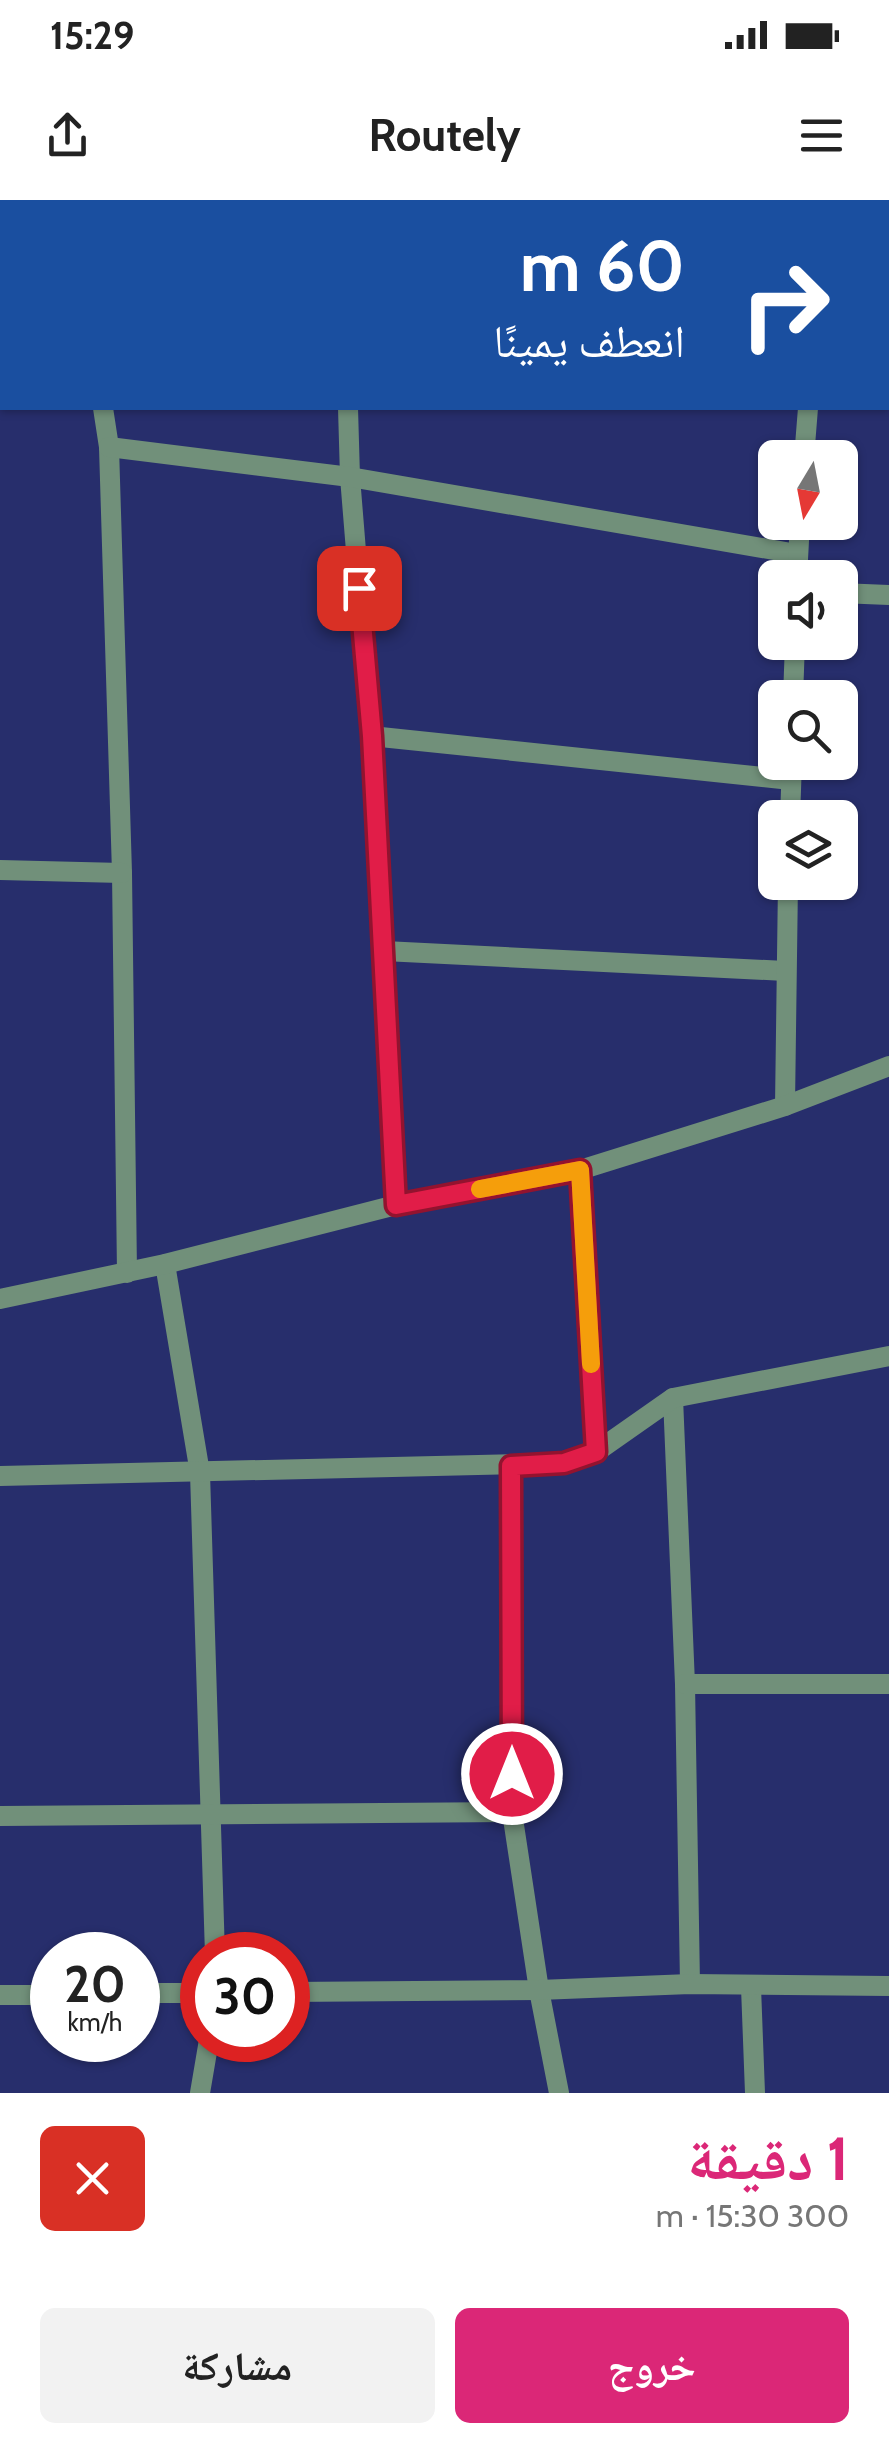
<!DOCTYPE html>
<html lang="ar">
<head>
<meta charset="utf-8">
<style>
	:root { --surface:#fff; --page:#f2f2f2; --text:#222; --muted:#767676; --accent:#db2777 }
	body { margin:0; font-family:Cabin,"Noto Naskh Arabic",sans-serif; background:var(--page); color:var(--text); direction:rtl; height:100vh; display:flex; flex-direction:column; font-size:38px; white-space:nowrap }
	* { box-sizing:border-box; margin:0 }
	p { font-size:32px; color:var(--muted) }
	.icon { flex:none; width:55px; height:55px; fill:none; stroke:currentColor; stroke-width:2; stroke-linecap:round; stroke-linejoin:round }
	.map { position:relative; height:1893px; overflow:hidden; direction:ltr }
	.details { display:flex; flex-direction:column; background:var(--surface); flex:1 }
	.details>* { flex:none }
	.guide { position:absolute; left:0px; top:0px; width:890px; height:210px; box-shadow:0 2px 8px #0004; direction:rtl; background:#1a4fa0; color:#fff; overflow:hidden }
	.needle { width:65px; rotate:190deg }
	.buttons { position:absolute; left:758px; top:240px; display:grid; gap:20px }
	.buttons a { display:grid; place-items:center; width:100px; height:100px; border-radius:15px; background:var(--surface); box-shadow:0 2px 8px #0004; font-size:50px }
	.speed { position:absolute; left:30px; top:1732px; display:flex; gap:20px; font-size:50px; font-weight:700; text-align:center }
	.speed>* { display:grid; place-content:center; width:130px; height:130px; border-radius:50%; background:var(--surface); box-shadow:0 2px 8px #0004; line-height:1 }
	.speed small { font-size:25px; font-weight:400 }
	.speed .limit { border:15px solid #d22; background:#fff; color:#111 }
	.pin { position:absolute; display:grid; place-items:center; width:85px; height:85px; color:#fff; margin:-42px; border-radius:20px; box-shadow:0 5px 15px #0006 }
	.me { position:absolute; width:110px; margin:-55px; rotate:0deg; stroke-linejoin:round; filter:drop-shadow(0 0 8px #0008) }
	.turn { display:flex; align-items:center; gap:35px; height:210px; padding:0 40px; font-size:45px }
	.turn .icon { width:130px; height:130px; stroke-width:2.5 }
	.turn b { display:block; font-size:70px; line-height:85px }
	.round { display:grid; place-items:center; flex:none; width:105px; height:105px; border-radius:15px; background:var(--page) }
	.head { display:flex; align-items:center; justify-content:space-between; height:170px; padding:0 40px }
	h1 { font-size:60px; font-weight:800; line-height:75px; color:var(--accent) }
	.cta { display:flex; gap:20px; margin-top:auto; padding:20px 40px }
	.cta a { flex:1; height:115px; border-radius:15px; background:var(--accent); color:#fff; font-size:40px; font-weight:800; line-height:115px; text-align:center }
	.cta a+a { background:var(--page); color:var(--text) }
	.status { display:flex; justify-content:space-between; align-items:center; height:70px; padding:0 50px; background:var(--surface); direction:ltr }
	.status svg { height:28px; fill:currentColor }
	header { display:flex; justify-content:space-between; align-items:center; height:130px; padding:0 40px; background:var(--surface); font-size:45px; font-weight:800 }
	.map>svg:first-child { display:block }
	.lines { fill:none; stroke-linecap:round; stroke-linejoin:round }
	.street { stroke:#71907a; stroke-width:20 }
	.route-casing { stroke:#92132f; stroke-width:25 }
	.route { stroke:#e11d48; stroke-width:18 }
	.slow { stroke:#f59e0b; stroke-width:18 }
</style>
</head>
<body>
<div class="status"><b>15:29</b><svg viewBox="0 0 49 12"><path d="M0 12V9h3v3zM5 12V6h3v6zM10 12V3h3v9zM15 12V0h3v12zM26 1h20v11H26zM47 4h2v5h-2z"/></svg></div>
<header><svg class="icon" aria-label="menu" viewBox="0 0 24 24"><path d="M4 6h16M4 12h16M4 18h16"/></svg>Routely<svg class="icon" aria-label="share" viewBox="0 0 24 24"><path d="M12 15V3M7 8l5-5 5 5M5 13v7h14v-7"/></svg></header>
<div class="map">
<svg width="889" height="1893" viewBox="0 0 889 1893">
	<rect width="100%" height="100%" fill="#272e6c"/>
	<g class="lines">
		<g class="street">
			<path d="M340,0V2"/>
			<path d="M843,2V0"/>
			<path d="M888,4H889"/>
			<path d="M0,46L2,47"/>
			<path d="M0,154L2,155"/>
			<path d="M103,208L109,247L122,673L127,1073"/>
			<path d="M348,208L350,277L371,536L396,1005"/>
			<path d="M109,247L350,277L797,354"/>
			<path d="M804,258L808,208"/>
			<path d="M797,378L800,322"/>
			<path d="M840,393L889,395"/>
			<path d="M793,498L795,442"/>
			<path d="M371,536L791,580"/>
			<path d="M790,618L792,562"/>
			<path d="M0,670L122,673"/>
			<path d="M384,751L785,771"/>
			<path d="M785,906L788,682"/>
			<path d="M580,970L596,1252"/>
			<path d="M165,1064L200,1273L215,1755"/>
			<path d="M0,1099L165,1064L396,1005L580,970L785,906L889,866"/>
			<path d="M673,1198L685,1484L690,1784"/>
			<path d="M511,1266L512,1612L539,1790L559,1893"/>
			<path d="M0,1276L564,1263L596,1252L673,1198L889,1156"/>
			<path d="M685,1484H889"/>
			<path d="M0,1616L512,1612"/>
			<path d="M751,1787L755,1893"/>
			<path d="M288,1792L539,1790L690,1784L889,1786"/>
			<path d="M138,1793H202"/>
			<path d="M0,1795H52"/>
			<path d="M200,1893L209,1840"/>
		</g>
	</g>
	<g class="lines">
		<g class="route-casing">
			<path id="route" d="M359,388L372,536L396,1005L580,970L596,1252L564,1263L511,1266L512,1574"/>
		</g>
		<use href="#route" class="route"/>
		<path class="slow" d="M480,989L580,970L591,1164"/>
	</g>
</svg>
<div class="buttons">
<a><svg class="needle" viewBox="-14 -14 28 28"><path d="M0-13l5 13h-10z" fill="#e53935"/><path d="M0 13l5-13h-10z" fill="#767676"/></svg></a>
<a><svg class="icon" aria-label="sound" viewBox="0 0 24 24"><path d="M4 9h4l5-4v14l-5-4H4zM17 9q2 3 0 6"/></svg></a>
<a><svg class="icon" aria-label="search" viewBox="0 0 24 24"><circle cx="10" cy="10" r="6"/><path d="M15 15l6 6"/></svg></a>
<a><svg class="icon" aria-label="layers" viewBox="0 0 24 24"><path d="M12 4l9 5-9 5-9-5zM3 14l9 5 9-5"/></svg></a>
</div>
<div class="speed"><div>20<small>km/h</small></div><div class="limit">30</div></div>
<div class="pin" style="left:359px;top:388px;background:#d93025"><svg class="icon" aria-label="arrive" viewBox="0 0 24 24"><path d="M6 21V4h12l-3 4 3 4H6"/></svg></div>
<svg class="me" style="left:512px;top:1574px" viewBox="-20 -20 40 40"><circle r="17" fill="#e11d48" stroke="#fff" stroke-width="3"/><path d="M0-11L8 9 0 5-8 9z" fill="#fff"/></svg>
<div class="guide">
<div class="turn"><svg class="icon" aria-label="right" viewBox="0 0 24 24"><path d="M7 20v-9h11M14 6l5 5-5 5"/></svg><div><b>60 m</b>انعطف يمينًا</div></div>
</div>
</div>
<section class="details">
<div class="head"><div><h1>1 دقيقة</h1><p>300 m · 15:30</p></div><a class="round" style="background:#d93025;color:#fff"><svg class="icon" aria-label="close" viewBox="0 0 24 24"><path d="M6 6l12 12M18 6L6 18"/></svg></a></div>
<div class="cta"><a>خروج</a><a>مشاركة</a></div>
</section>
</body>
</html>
